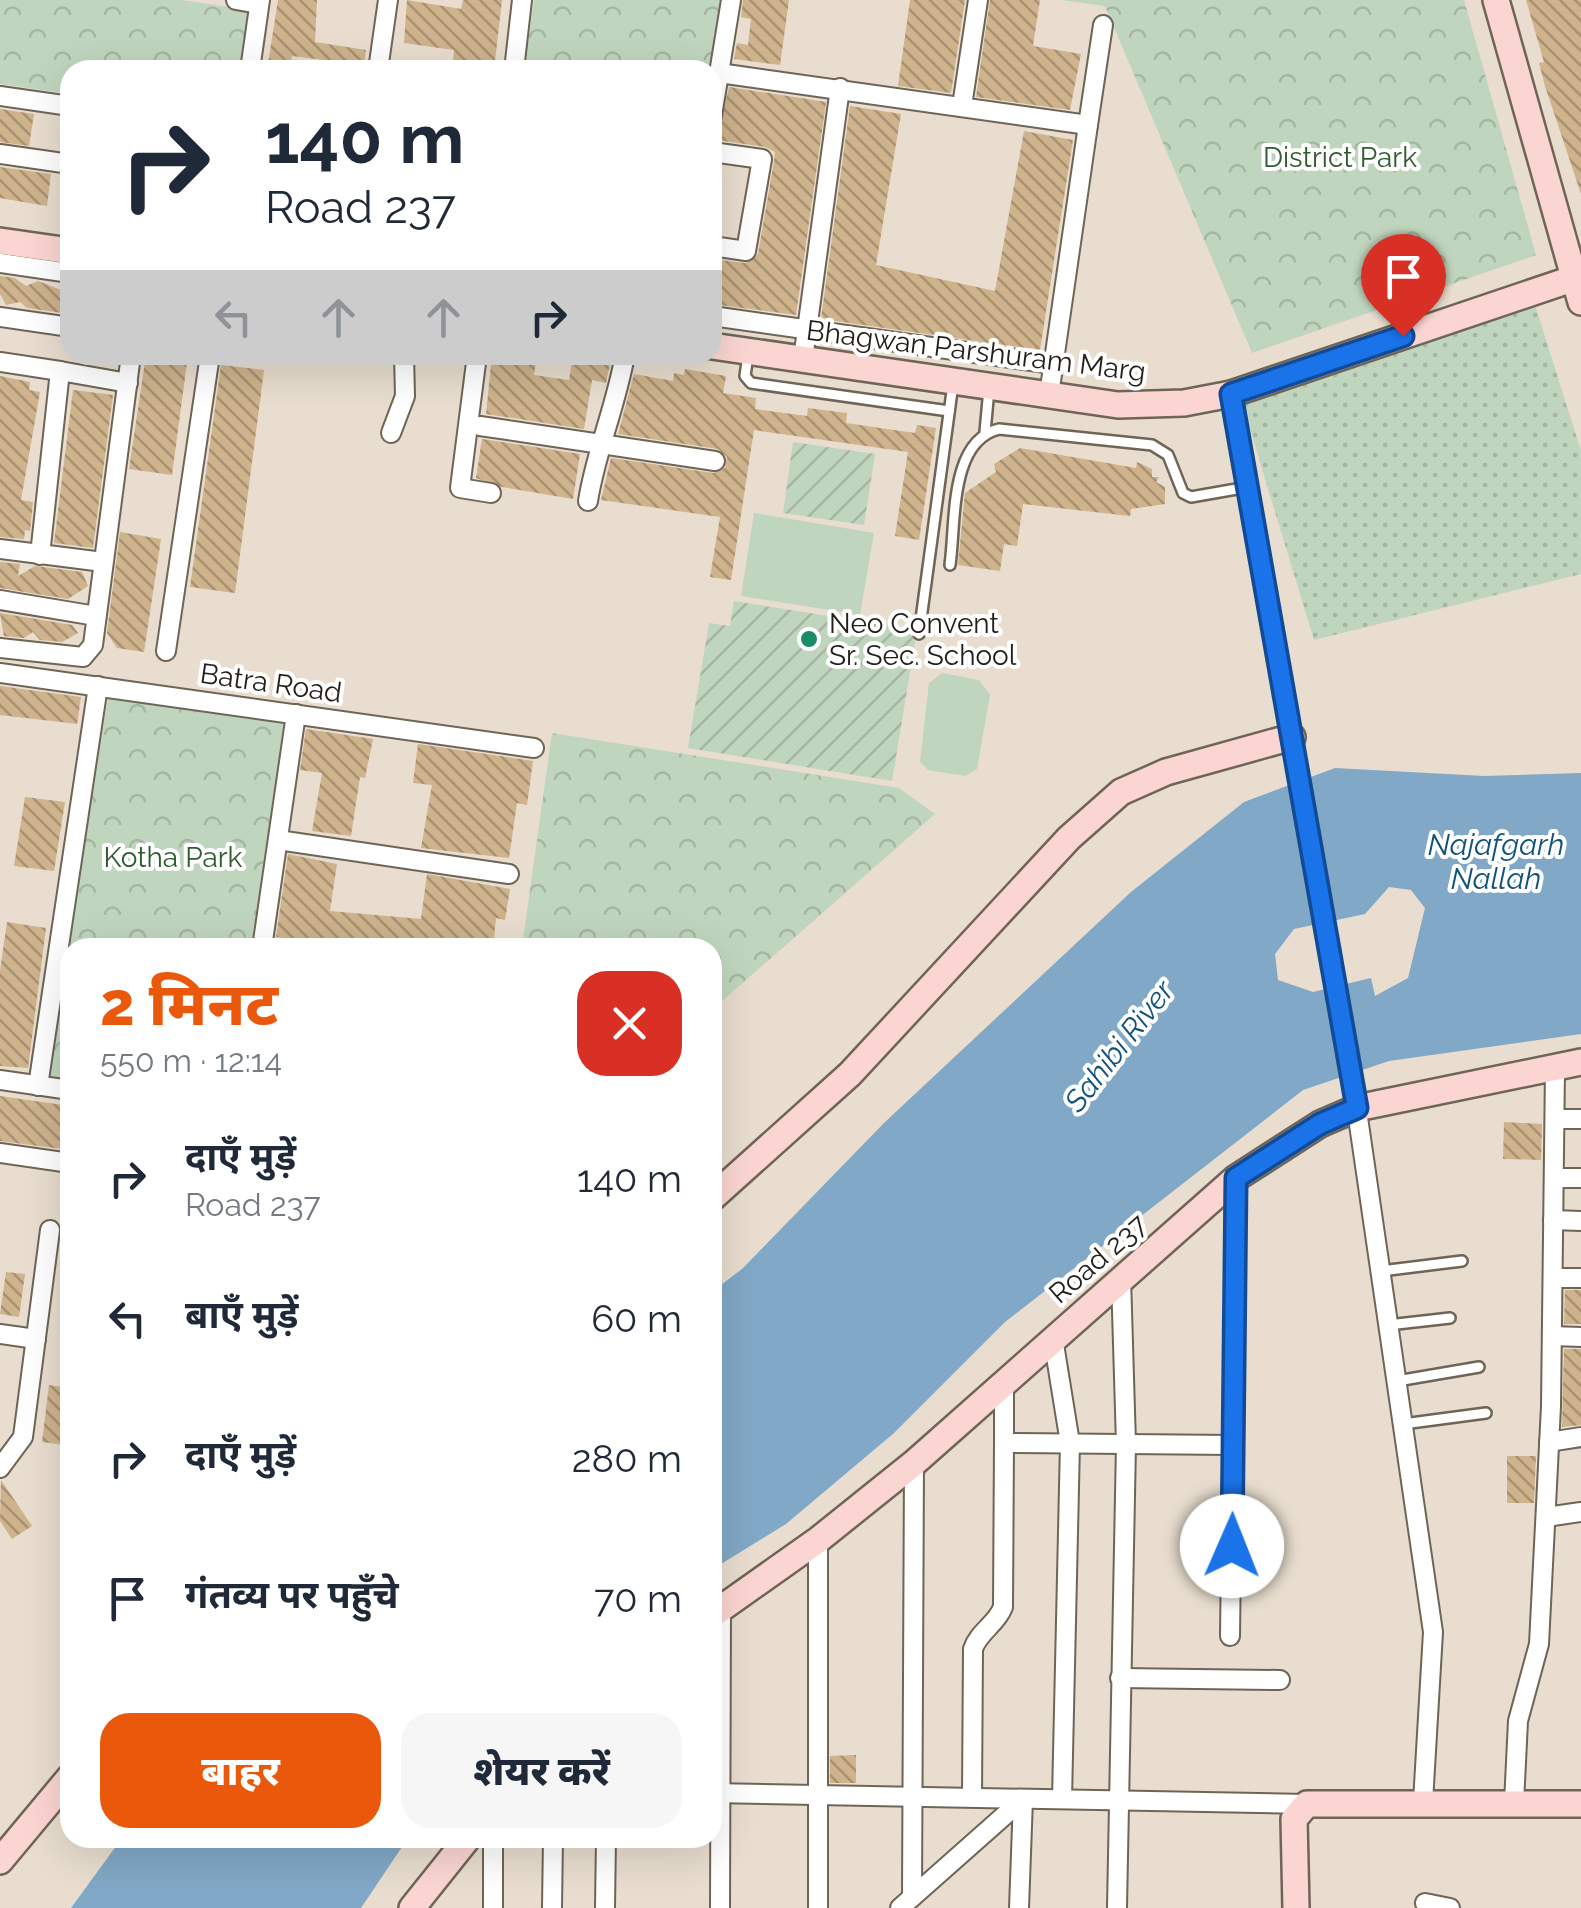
<!DOCTYPE html>
<html lang="hi">
<head>
<meta charset="utf-8">
<style>
	:root { --surface:#fff; --page:#f6f6f7; --text:#1f2937; --muted:#747a83; --accent:#ea580c }
	body { margin:0; font-family:Raleway,"Noto Sans Devanagari",sans-serif; background:var(--page); color:var(--text); height:100vh; display:flex; flex-direction:column; font-size:38px; white-space:nowrap }
	* { box-sizing:border-box; margin:0 }
	p { font-size:32px; color:var(--muted) }
	.icon { flex:none; width:55px; height:55px; fill:none; stroke:currentColor; stroke-width:2; stroke-linecap:round; stroke-linejoin:round }
	.map { position:relative; flex:1; overflow:hidden }
	.sheet { position:absolute; left:60px; top:938px; width:662px; height:910px; display:flex; flex-direction:column; background:var(--surface); border-radius:30px; box-shadow:0 10px 40px #0002 }
	.sheet>* { flex:none }
	.hud { position:absolute; left:60px; top:60px; width:662px; height:305px; border-radius:30px; box-shadow:0 10px 40px #0002; background:#fff; color:var(--text); overflow:hidden }
	.pin { position:absolute; display:grid; place-items:center; width:85px; height:85px; color:#fff; margin:-102px -42px; border-radius:50% 50% 50% 0; rotate:-45deg; box-shadow:0 0 10px #0007 }
	.pin .icon { rotate:45deg }
	.me { position:absolute; width:110px; margin:-55px; rotate:1deg; stroke-linejoin:round; filter:drop-shadow(0 0 8px #0008) }
	.turn { display:flex; align-items:center; gap:35px; height:210px; padding:0 40px; font-size:45px }
	.turn .icon { width:130px; height:130px; stroke-width:2.5 }
	.turn b { display:block; font-size:70px; line-height:85px }
	.lanes { display:flex; align-items:center; height:95px; padding:0 40px; background:#0003; justify-content:center; gap:50px; direction:ltr }
	.lanes .off { opacity:.35 }
	.round { display:grid; place-items:center; flex:none; width:105px; height:105px; border-radius:30px; background:var(--page) }
	.headline { display:flex; align-items:center; justify-content:space-between; height:170px; padding:0 40px }
	h1 { font-size:60px; font-weight:800; line-height:75px; color:var(--accent) }
	.primary-button { display:flex; gap:20px; margin-top:auto; padding:20px 40px }
	.primary-button a { flex:1; height:115px; border-radius:30px; background:var(--accent); color:#fff; font-size:40px; font-weight:800; line-height:115px; text-align:center }
	.primary-button a+a { background:var(--page); color:var(--text) }
	ul { padding:0; list-style:none }
	li { display:flex; align-items:center; gap:30px; height:140px; padding:0 40px }
	li div { flex:1 }
	li b { display:block; font-size:38px }
	li em { font-style:normal }
	.map>svg:first-child { display:block }
	.grass { fill:url(#grass-dots) }
	.park { fill:url(#park-crowns) }
	.garden { fill:url(#garden-furrows) }
	.pitch { fill:#c0d5be }
	.water { fill:#81a8c6; fill-rule:evenodd }
	.building { fill:url(#building-back-hatch) }
	.lines { fill:none; stroke-linecap:round; stroke-linejoin:round }
	.lane-casing { stroke:#6e6557; stroke-width:14 }
	.street-casing { stroke:#6e6557; stroke-width:22 }
	.secondary-casing { stroke:#6e6557; stroke-width:30 }
	.lane { stroke:#fff; stroke-width:9 }
	.street { stroke:#fff; stroke-width:18 }
	.secondary { stroke:#fbd5d2; stroke-width:25 }
	.route-casing { stroke:#114b97; stroke-width:25 }
	.route { stroke:#1a73e8; stroke-width:18 }
	.poi-dot { fill:#1a8a69; stroke:#fff; stroke-width:4 }
	.labels { text-anchor:middle; dominant-baseline:central; stroke-width:8; stroke-linejoin:round; paint-order:stroke }
	.park-label { font-size:28px; fill:#2e5c2c; stroke:#fff }
	.street-label { font-size:28px; fill:#221e18; stroke:#fff }
	.poi-label { font-size:28px; fill:#221e18; stroke:#fff; text-anchor:start }
	.water-label { font-size:30px; font-style:italic; fill:#11527a; stroke:#fff }
</style>
</head>
<body>
<div class="map">
<svg width="1581" height="1908" viewBox="0 0 1581 1908">
	<defs>
		<pattern id="grass-dots" width="8" height="8" patternUnits="userSpaceOnUse" patternTransform="scale(2.5)"><rect width="8" height="8" fill="#c0d5be"/><path d="M2 2h.1M6 6h.1" fill="none" stroke="#a5b6a3" stroke-width="1.8" stroke-linecap="round"/></pattern>
		<pattern id="park-crowns" width="20" height="18" patternUnits="userSpaceOnUse" patternTransform="scale(2.5)"><rect width="20" height="18" fill="#c0d5be"/><path d="M2 6a3 3 0 1 1 6 0M12 15a3 3 0 1 1 6 0" fill="none" stroke="#a5b6a3"/></pattern>
		<pattern id="garden-furrows" width="10" height="10" patternUnits="userSpaceOnUse" patternTransform="scale(2.5)"><rect width="10" height="10" fill="#c0d5be"/><path d="M-1 1l2-2M0 10L10 0M9 11l2-2" fill="none" stroke="#a5b6a3"/></pattern>
		<pattern id="building-back-hatch" width="6" height="6" patternUnits="userSpaceOnUse" patternTransform="scale(2.5)"><rect width="6" height="6" fill="#ceb38c"/><path d="M-1 5l2 2M0 0l6 6M5-1l2 2" fill="none" stroke="#a79171"/></pattern>
	</defs>
	<rect width="100%" height="100%" fill="#e8ddce"/>
	<path class="grass" d="M1531,292L1581,451V574L1314,640L1242,403Z"/>
	<g class="park">
		<path d="M0,0H182L250,10L241,70H70V94L0,84Z"/>
		<path d="M534,0H722L712,70H524Z"/>
		<path d="M1061,0H1464L1536,255L1252,353L1105,6Z"/>
		<path d="M108,697L284,721L251,947L70,948V1081L47,1078Z"/>
		<path d="M552,733L899,788L935,814L713,1009L712,948L522,947Z"/>
	</g>
	<g class="garden">
		<path d="M793,442L875,454L864,525L783,513Z"/>
		<path d="M734,601L917,630L892,781L688,748L709,623L730,626Z"/>
	</g>
	<g class="pitch">
		<path d="M754,513L874,533L860,615L741,596Z"/>
		<path d="M942,673L979,680L990,695L977,769L965,776L928,770L920,762L929,683Z"/>
	</g>
	<g class="water">
		<path d="M1335,768L1484,776L1581,773V1034L1389,1061L1303,1090L1005,1322L894,1433L786,1524L713,1569V1291L742,1269L885,1122L1131,892L1244,802ZM1389,887L1411,890L1425,908L1408,978L1375,996L1371,978L1313,992L1278,980L1275,954L1294,929L1365,914Z"/>
		<path d="M122,1838H408L361,1908H71Z"/>
	</g>
	<g class="building">
		<path d="M278,0H317L315,42L366,50L364,65L292,56L290,70H267Z"/>
		<path d="M407,0L461,9L463,0H502L494,70H452L454,50L404,43Z"/>
		<path d="M743,0H789L780,65L734,59L737,43L748,45L751,19L741,17Z"/>
		<path d="M910,0H965L951,93L898,86Z"/>
		<path d="M990,0H1040L1033,46L1081,54L1070,110L976,97Z"/>
		<path d="M1526,0H1581V194L1545,86L1539,63L1544,62Z"/>
		<path d="M729,87L826,102L796,315L712,304V259L745,263L758,254L774,161L775,152L765,147L717,140Z"/>
		<path d="M850,106L901,114L876,265L995,291L1024,131L1073,140L1040,350L821,319Z"/>
		<path d="M0,109L34,114L29,146L0,142Z"/>
		<path d="M0,167L51,174L47,206L0,198Z"/>
		<path d="M0,276L15,278L26,286L38,281L61,290L70,286V314L27,308L20,302L6,305L0,294Z"/>
		<path d="M146,355H188L172,475L129,469Z"/>
		<path d="M492,355H537L534,375L569,380L573,355L611,359L606,383L592,380L584,429L486,414Z"/>
		<path d="M221,365L264,370L235,593L190,587Z"/>
		<path d="M685,369L726,376L723,393L756,398L755,409L807,416L808,408L847,413L846,423L915,433L917,425L936,428L919,540L895,536L908,452L754,430L731,580L710,577L720,517L601,500L611,458L713,473L725,468L727,457L718,449L618,434L634,374L673,381L674,373L684,375Z"/>
		<path d="M0,376L30,382L29,390L40,392L21,500L33,502L30,531L25,530L24,539L0,537Z"/>
		<path d="M73,390L113,395L93,548L54,543Z"/>
		<path d="M482,439L580,454L573,499L502,487L476,478Z"/>
		<path d="M1020,448L1136,468L1137,462L1152,469V477H1159L1156,482L1165,487V504L1131,509L1130,516L1023,504L1017,546L1004,544L1000,571L958,565L965,493L996,472L994,464Z"/>
		<path d="M120,532L161,539L144,652L117,648L107,633Z"/>
		<path d="M0,562L20,564L18,576L35,566L82,572L88,586L68,599L0,588Z"/>
		<path d="M0,613L72,625L78,633L62,642L40,640L33,632L24,638L4,636Z"/>
		<path d="M0,686L81,697L77,724L0,715Z"/>
		<path d="M306,729L373,739L365,778L360,777L351,836L312,831L322,773L300,770Z"/>
		<path d="M418,744L533,761L527,805L517,803L509,858L421,848L432,785L413,783Z"/>
		<path d="M25,797L65,802L54,871L14,866Z"/>
		<path d="M288,854L337,864L330,911L421,919L427,874L510,889L505,920L496,918L493,948H355L276,937Z"/>
		<path d="M7,922L46,928L28,1068L0,1066V971Z"/>
		<path d="M0,1096L70,1106V1150L0,1141Z"/>
		<path d="M1504,1122L1542,1124L1541,1160L1503,1159Z"/>
		<path d="M6,1272L25,1274L19,1317L0,1314Z"/>
		<path d="M1565,1290H1581V1324H1564Z"/>
		<path d="M1564,1349H1581V1425L1562,1427Z"/>
		<path d="M49,1385L70,1388V1446L42,1442Z"/>
		<path d="M1507,1456H1536L1534,1503H1507Z"/>
		<path d="M1,1480L32,1526L12,1539L0,1521Z"/>
		<path d="M856,1755V1783H830V1756Z"/>
	</g>
	<g class="lines">
		<g class="lane-casing">
			<g id="lane">
				<path d="M748,355L745,376L751,383L949,411"/>
				<path d="M985,432L989,389"/>
				<path d="M950,565C956,522 949,441 999,429L1152,445L1168,455L1183,493L1191,497L1248,487"/>
				<path d="M919,634L953,384"/>
				<path d="M1381,1271L1462,1261"/>
				<path d="M1388,1325L1450,1318"/>
				<path d="M1397,1381L1479,1367"/>
				<path d="M1403,1424L1486,1413"/>
			</g>
		</g>
		<g class="street-casing">
			<g id="street">
				<path d="M236,0L259,4"/>
				<path d="M250,70L260,0"/>
				<path d="M378,70L388,0"/>
				<path d="M514,70L522,0"/>
				<path d="M719,73L1088,125L1049,395"/>
				<path d="M0,96L70,106"/>
				<path d="M962,106L978,0"/>
				<path d="M712,116L731,0"/>
				<path d="M1088,125L1103,25"/>
				<path d="M712,152L762,159L746,251L712,246"/>
				<path d="M0,154L70,164"/>
				<path d="M0,263L70,273"/>
				<path d="M712,316L1053,364"/>
				<path d="M0,317L70,327"/>
				<path d="M477,355L460,488L491,493"/>
				<path d="M803,359L840,88"/>
				<path d="M0,362L60,371L40,555"/>
				<path d="M60,371L128,383"/>
				<path d="M1231,394L1355,1097L1433,1632L1423,1802"/>
				<path d="M480,426L715,461"/>
				<path d="M391,433L405,396L404,355"/>
				<path d="M588,501C596,451 616,406 625,355"/>
				<path d="M0,549L103,562"/>
				<path d="M0,600L96,616"/>
				<path d="M0,648L83,657L93,645L131,355"/>
				<path d="M166,651L210,355"/>
				<path d="M0,673L534,748"/>
				<path d="M278,840L509,874"/>
				<path d="M262,948L296,714"/>
				<path d="M0,1080L70,1090"/>
				<path d="M38,1086L98,686"/>
				<path d="M1555,1119H1581"/>
				<path d="M0,1153L70,1163"/>
				<path d="M1554,1178H1581"/>
				<path d="M1553,1220L1581,1221"/>
				<path d="M1553,1278H1581"/>
				<path d="M0,1334L36,1339"/>
				<path d="M1552,1336L1581,1337"/>
				<path d="M1053,1338L1070,1443L1062,1799"/>
				<path d="M1004,1381V1443L1234,1445"/>
				<path d="M1549,1442L1581,1437"/>
				<path d="M0,1468L23,1437L50,1230"/>
				<path d="M1546,1517L1581,1512"/>
				<path d="M818,1540V1908"/>
				<path d="M1230,1636L1236,1178"/>
				<path d="M1120,1678L1280,1680"/>
				<path d="M712,1793L1307,1804"/>
				<path d="M972,1797L973,1649C979,1631 996,1625 1003,1607L1004,1443"/>
				<path d="M1514,1803L1518,1721L1539,1644L1551,1406L1555,1068"/>
				<path d="M493,1838V1908"/>
				<path d="M912,1897L914,1463"/>
				<path d="M1425,1903L1450,1908"/>
				<path d="M552,1908L553,1838"/>
				<path d="M605,1908L606,1838"/>
				<path d="M720,1908L721,1608"/>
				<path d="M900,1908L1023,1799L1019,1908"/>
				<path d="M1117,1908L1126,1444L1121,1277"/>
			</g>
		</g>
		<g class="secondary-casing">
			<g id="secondary">
				<path d="M1496,0L1581,302"/>
				<path d="M0,241L70,251"/>
				<path d="M712,346L1118,405L1184,403L1231,394L1575,278"/>
				<path d="M712,1198L850,1074L1069,838L1121,792L1166,772L1292,737"/>
				<path d="M712,1615L818,1540L914,1463L1236,1178L1320,1124L1357,1108L1581,1062"/>
				<path d="M0,1861L70,1777"/>
				<path d="M412,1908L468,1838"/>
				<path d="M1296,1908L1294,1819L1307,1804H1581"/>
			</g>
		</g>
		<use href="#lane" class="lane"/>
		<use href="#street" class="street"/>
		<use href="#secondary" class="secondary"/>
	</g>
	<g class="lines">
		<g class="route-casing">
			<path id="route" d="M1232,1546L1236,1178L1320,1124L1357,1108L1231,394L1403,336"/>
		</g>
		<use href="#route" class="route"/>
	</g>
	<circle class="poi-dot" cx="809" cy="639" r="10"/>
	<g class="labels">
		<g class="park-label">
			<text x="1340" y="157">District Park</text>
			<text x="173" y="857">Kotha Park</text>
		</g>
		<g class="street-label">
			<text transform="translate(976 351) rotate(7)">Bhagwan Parshuram Marg</text>
			<text transform="translate(271 683) rotate(8)">Batra Road</text>
			<text transform="translate(1098 1259) rotate(-41)">Road 237</text>
		</g>
		<g class="poi-label">
			<text x="829" y="623">Neo Convent<tspan x="829" dy="32">Sr. Sec. School</tspan></text>
		</g>
		<g class="water-label">
			<text x="1496" y="844">Najafgarh<tspan x="1496" dy="34">Nallah</tspan></text>
			<text transform="translate(1119 1046) rotate(-52)">Sahibi River</text>
		</g>
	</g>
</svg>
<div class="pin" style="left:1403px;top:336px;background:#d93025"><svg class="icon" aria-label="arrive" viewBox="0 0 24 24"><path d="M6 21V4h12l-3 4 3 4H6"/></svg></div>
<svg class="me" style="left:1232px;top:1546px" viewBox="-20 -20 40 40"><circle r="19" fill="#fff"/><path d="M0-13L10 11 0 6-10 11z" fill="#1a73e8"/></svg>
<div class="hud">
<div class="turn"><svg class="icon" aria-label="right" viewBox="0 0 24 24"><path d="M7 20v-9h11M14 6l5 5-5 5"/></svg><div><b>140 m</b>Road 237</div></div>
<div class="lanes"><svg class="icon off" aria-label="left" viewBox="0 0 24 24"><path d="M17 20v-9H6M10 6l-5 5 5 5"/></svg><svg class="icon off" aria-label="ahead" viewBox="0 0 24 24"><path d="M12 20V5M6 11l6-6 6 6"/></svg><svg class="icon off" aria-label="ahead" viewBox="0 0 24 24"><path d="M12 20V5M6 11l6-6 6 6"/></svg><svg class="icon" aria-label="right" viewBox="0 0 24 24"><path d="M7 20v-9h11M14 6l5 5-5 5"/></svg></div>
</div>
<section class="sheet">
<div class="headline"><div><h1>2 मिनट</h1><p>550 m · 12:14</p></div><a class="round" style="background:#d93025;color:#fff"><svg class="icon" aria-label="close" viewBox="0 0 24 24"><path d="M6 6l12 12M18 6L6 18"/></svg></a></div>
<ul>
<li><svg class="icon" aria-label="right" viewBox="0 0 24 24"><path d="M7 20v-9h11M14 6l5 5-5 5"/></svg><div><b>दाएँ मुड़ें</b><p>Road 237</p></div><em>140 m</em></li>
<li><svg class="icon" aria-label="left" viewBox="0 0 24 24"><path d="M17 20v-9H6M10 6l-5 5 5 5"/></svg><div><b>बाएँ मुड़ें</b></div><em>60 m</em></li>
<li><svg class="icon" aria-label="right" viewBox="0 0 24 24"><path d="M7 20v-9h11M14 6l5 5-5 5"/></svg><div><b>दाएँ मुड़ें</b></div><em>280 m</em></li>
<li><svg class="icon" aria-label="arrive" viewBox="0 0 24 24"><path d="M6 21V4h12l-3 4 3 4H6"/></svg><div><b>गंतव्य पर पहुँचे</b></div><em>70 m</em></li>
</ul>
<div class="primary-button"><a>बाहर</a><a>शेयर करें</a></div>
</section>
</div>
</body>
</html>
